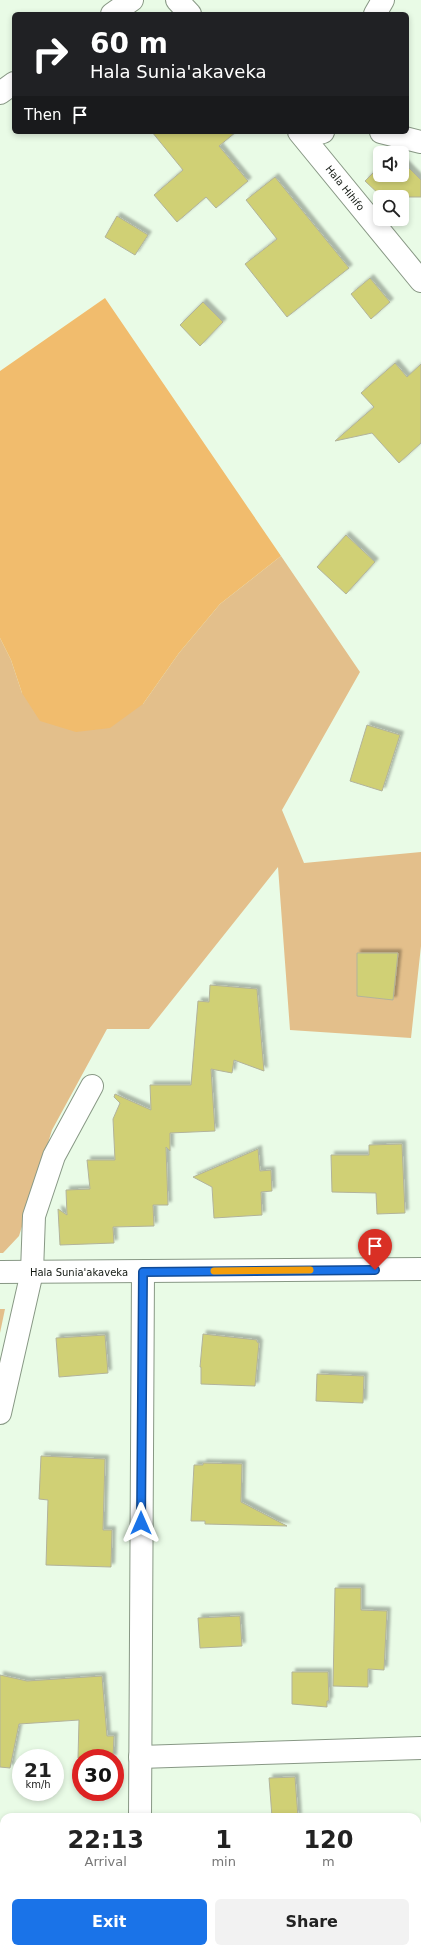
<!DOCTYPE html>
<html lang="en">
<head>
<meta charset="utf-8">
<style>
	:root { --surface:#fff; --page:#f2f2f2; --text:#222; --muted:#767676; --accent:#1a73e8 }
	body { margin:0; font-family:"DejaVu Sans",sans-serif; background:var(--page); color:var(--text); height:100vh; display:flex; flex-direction:column; font-size:15px; white-space:nowrap }
	* { box-sizing:border-box; margin:0 }
	p { font-size:13px; color:var(--muted) }
	.icon { flex:none; width:22px; height:22px; fill:none; stroke:currentColor; stroke-width:2; stroke-linecap:round; stroke-linejoin:round }
	.map { position:relative; flex:1; overflow:hidden }
	.panel { position:absolute; left:0px; top:1813px; width:421px; height:140px; display:flex; flex-direction:column; background:var(--surface); border-radius:12px 12px 0 0; box-shadow:0 2px 6px #0003 }
	.panel>* { flex:none }
	.banner { position:absolute; left:12px; top:12px; width:397px; height:122px; border-radius:6px; box-shadow:0 2px 6px #0003; background:#202124; color:#fff; overflow:hidden }
	.buttons { position:absolute; left:373px; top:146px; display:grid; gap:8px }
	.buttons a { display:grid; place-items:center; width:36px; height:36px; border-radius:6px; background:var(--surface); box-shadow:0 2px 6px #0003; font-size:20px }
	.speed { position:absolute; left:12px; top:1749px; display:flex; gap:8px; font-size:20px; font-weight:700; text-align:center }
	.speed>* { display:grid; place-content:center; width:52px; height:52px; border-radius:50%; background:var(--surface); box-shadow:0 2px 6px #0003; line-height:1 }
	.speed small { font-size:10px; font-weight:400 }
	.speed .limit { border:6px solid #d22; background:#fff; color:#111 }
	.pin { position:absolute; display:grid; place-items:center; width:34px; height:34px; color:#fff; margin:-41px -17px; border-radius:50% 50% 50% 0; rotate:-45deg; box-shadow:0 0 4px #0007 }
	.pin .icon { rotate:45deg }
	.me { position:absolute; width:44px; margin:-22px; rotate:0deg; stroke-linejoin:round; filter:drop-shadow(0 0 3px #0008) }
	.turn { display:flex; align-items:center; gap:14px; height:84px; padding:0 12px; font-size:18px }
	.turn .icon { width:52px; height:52px; stroke-width:2.5 }
	.turn b { display:block; font-size:28px; line-height:34px }
	.then { display:flex; align-items:center; height:38px; padding:0 12px; background:#0003; gap:8px; font-size:15px }
	.eta { display:flex; justify-content:space-evenly; align-items:center; height:68px; text-align:center }
	.eta b { font-size:24px; font-weight:800; line-height:28px }
	.button { display:flex; gap:8px; margin-top:auto; padding:8px 12px }
	.button a { flex:1; height:46px; border-radius:6px; background:var(--accent); color:#fff; font-size:16px; font-weight:800; line-height:46px; text-align:center }
	.button a+a { background:var(--page); color:var(--text) }
	.map>svg:first-child { display:block }
	.green { fill:#e3bf8b }
	.forest { fill:#f1bc6d }
	.building { fill:#d0d075; stroke:#b2b39b; filter:url(#shadow) }
	.lines { fill:none; stroke-linecap:round; stroke-linejoin:round }
	.minor-casing { stroke:#889885; stroke-width:24 }
	.major-casing { stroke:#889885; stroke-width:24 }
	.minor { stroke:#fff; stroke-width:22 }
	.major { stroke:#fff; stroke-width:22 }
	.route-casing { stroke:#114b97; stroke-width:10 }
	.route { stroke:#1a73e8; stroke-width:7 }
	.slow { stroke:#f59e0b; stroke-width:7 }
	.labels { text-anchor:middle; dominant-baseline:central; stroke-width:3; stroke-linejoin:round; paint-order:stroke }
	.street-label { font-size:10px; fill:#121811; stroke:#fff }
</style>
</head>
<body>
<div class="map">
<svg width="421" height="1953" viewBox="0 0 421 1953">
	<defs>
		<filter id="shadow"><feDropShadow dx="3.5" dy="-3.5" stdDeviation="1" flood-color="#0004"/></filter>
	</defs>
	<rect width="100%" height="100%" fill="#e9fbe6"/>
	<g class="green">
		<path d="M281,556L360,672L282,810L304,863L421,852V946L411,1038L290,1030L278,867L149,1029H107L52,1130L19,1236L3,1253H0V638L11,660L22,693L143,704L179,653L220,604Z"/>
		<path d="M0,1309H5L0,1333Z"/>
	</g>
	<path class="forest" d="M105,298L281,556L220,604L179,653L143,704L110,728L76,732L40,721L22,693L11,660L0,638V371Z"/>
	<g class="building">
		<path d="M152,132H236L219,146L248,181L216,208L206,197L177,222L154,195L183,170Z"/>
		<path d="M402,161L421,180V197H382L365,181L380,166V175H402Z"/>
		<path d="M275,177L349,268L287,317L245,264L277,239L246,200Z"/>
		<path d="M117,216L148,235L135,255L105,237Z"/>
		<path d="M370,278L390,302L371,319L351,294Z"/>
		<path d="M203,302L223,322L200,346L180,325Z"/>
		<path d="M395,363L407,377L421,364V443L399,463L372,433L335,441L374,407L361,393Z"/>
		<path d="M346,535L375,562L346,594L317,567Z"/>
		<path d="M367,725L400,735L382,791L350,781Z"/>
		<path d="M357,953H398L393,1000L357,996Z"/>
		<path d="M210,985L257,989L264,1071L234,1060L232,1073L211,1069L215,1131L170,1133V1151L166,1147L168,1205H153L154,1226L113,1227L114,1243L60,1245L58,1209L67,1215L66,1190L90,1189L87,1160H115L113,1119L120,1103L114,1097L115,1094L151,1110L150,1085H191L198,1001L209,1002Z"/>
		<path d="M402,1144L405,1213L377,1214L376,1193L332,1192L331,1155H369V1145Z"/>
		<path d="M258,1149L260,1171L271,1170L272,1191L261,1192L262,1215L214,1218L212,1187L193,1177Z"/>
		<path d="M203,1334L257,1340V1342L259,1343L255,1386L201,1384V1367H200Z"/>
		<path d="M105,1335L108,1373L59,1377L56,1338Z"/>
		<path d="M317,1374L364,1376L363,1403L316,1401Z"/>
		<path d="M41,1456L105,1459L103,1530H112L111,1567L46,1565L48,1500L39,1499Z"/>
		<path d="M203,1463L242,1464L241,1502L287,1526L205,1524V1521H191L194,1465H203Z"/>
		<path d="M335,1588H361V1610L387,1611L384,1670L368,1669V1687L333,1686Z"/>
		<path d="M240,1616L242,1646L200,1648L198,1618Z"/>
		<path d="M292,1672H328L329,1701H327V1707L292,1704Z"/>
		<path d="M0,1675L27,1681L102,1676L107,1736H114L113,1758H78L79,1720L19,1724L10,1768L0,1767Z"/>
		<path d="M295,1777L298,1817H272L269,1778Z"/>
	</g>
	<g class="lines">
		<g class="minor-casing">
			<g id="minor">
				<path d="M112,14L132,0"/>
				<path d="M375,14L383,0"/>
				<path d="M0,93L14,83"/>
				<path d="M381,132L421,142"/>
				<path d="M304,137L323,132"/>
				<path d="M0,1272L421,1269"/>
				<path d="M0,1413L32,1272L34,1216L54,1156L92,1086"/>
				<path d="M140,1757L421,1748"/>
				<path d="M140,1817L143,1272"/>
				<path d="M139,1953V1949"/>
			</g>
		</g>
		<g class="major-casing">
			<g id="major">
				<path d="M177,0L190,14"/>
				<path d="M299,132L421,281"/>
			</g>
		</g>
		<use href="#minor" class="minor"/>
		<use href="#major" class="major"/>
	</g>
	<g class="lines">
		<g class="route-casing">
			<path id="route" d="M141,1523L143,1272L375,1270"/>
		</g>
		<use href="#route" class="route"/>
		<path class="slow" d="M214,1271L310,1270"/>
	</g>
	<g class="labels">
		<g class="street-label">
			<text transform="translate(345 188) rotate(51)">Hala Hihifo</text>
			<text x="79" y="1272">Hala Sunia'akaveka</text>
		</g>
	</g>
</svg>
<div class="buttons">
<a><svg class="icon" aria-label="sound" viewBox="0 0 24 24"><path d="M4 9h4l5-4v14l-5-4H4zM17 9q2 3 0 6"/></svg></a>
<a><svg class="icon" aria-label="search" viewBox="0 0 24 24"><circle cx="10" cy="10" r="6"/><path d="M15 15l6 6"/></svg></a>
</div>
<div class="speed"><div>21<small>km/h</small></div><div class="limit">30</div></div>
<div class="pin" style="left:375px;top:1270px;background:#d93025"><svg class="icon" aria-label="arrive" viewBox="0 0 24 24"><path d="M6 21V4h12l-3 4 3 4H6"/></svg></div>
<svg class="me" style="left:141px;top:1523px" viewBox="-20 -20 40 40"><path d="M0-17L14 15 0 8-14 15z" fill="#1a73e8" stroke="#fff" stroke-width="4"/></svg>
<div class="banner">
<div class="turn"><svg class="icon" aria-label="right" viewBox="0 0 24 24"><path d="M7 20v-9h11M14 6l5 5-5 5"/></svg><div><b>60 m</b>Hala Sunia'akaveka</div></div>
<div class="then">Then<svg class="icon" aria-label="arrive" viewBox="0 0 24 24"><path d="M6 21V4h12l-3 4 3 4H6"/></svg></div>
</div>
<section class="panel">
<div class="eta">
<div><b>22:13</b><p>Arrival</p></div>
<div><b>1</b><p>min</p></div>
<div><b>120</b><p>m</p></div>
</div>
<div class="button"><a>Exit</a><a>Share</a></div>
</section>
</div>
</body>
</html>
